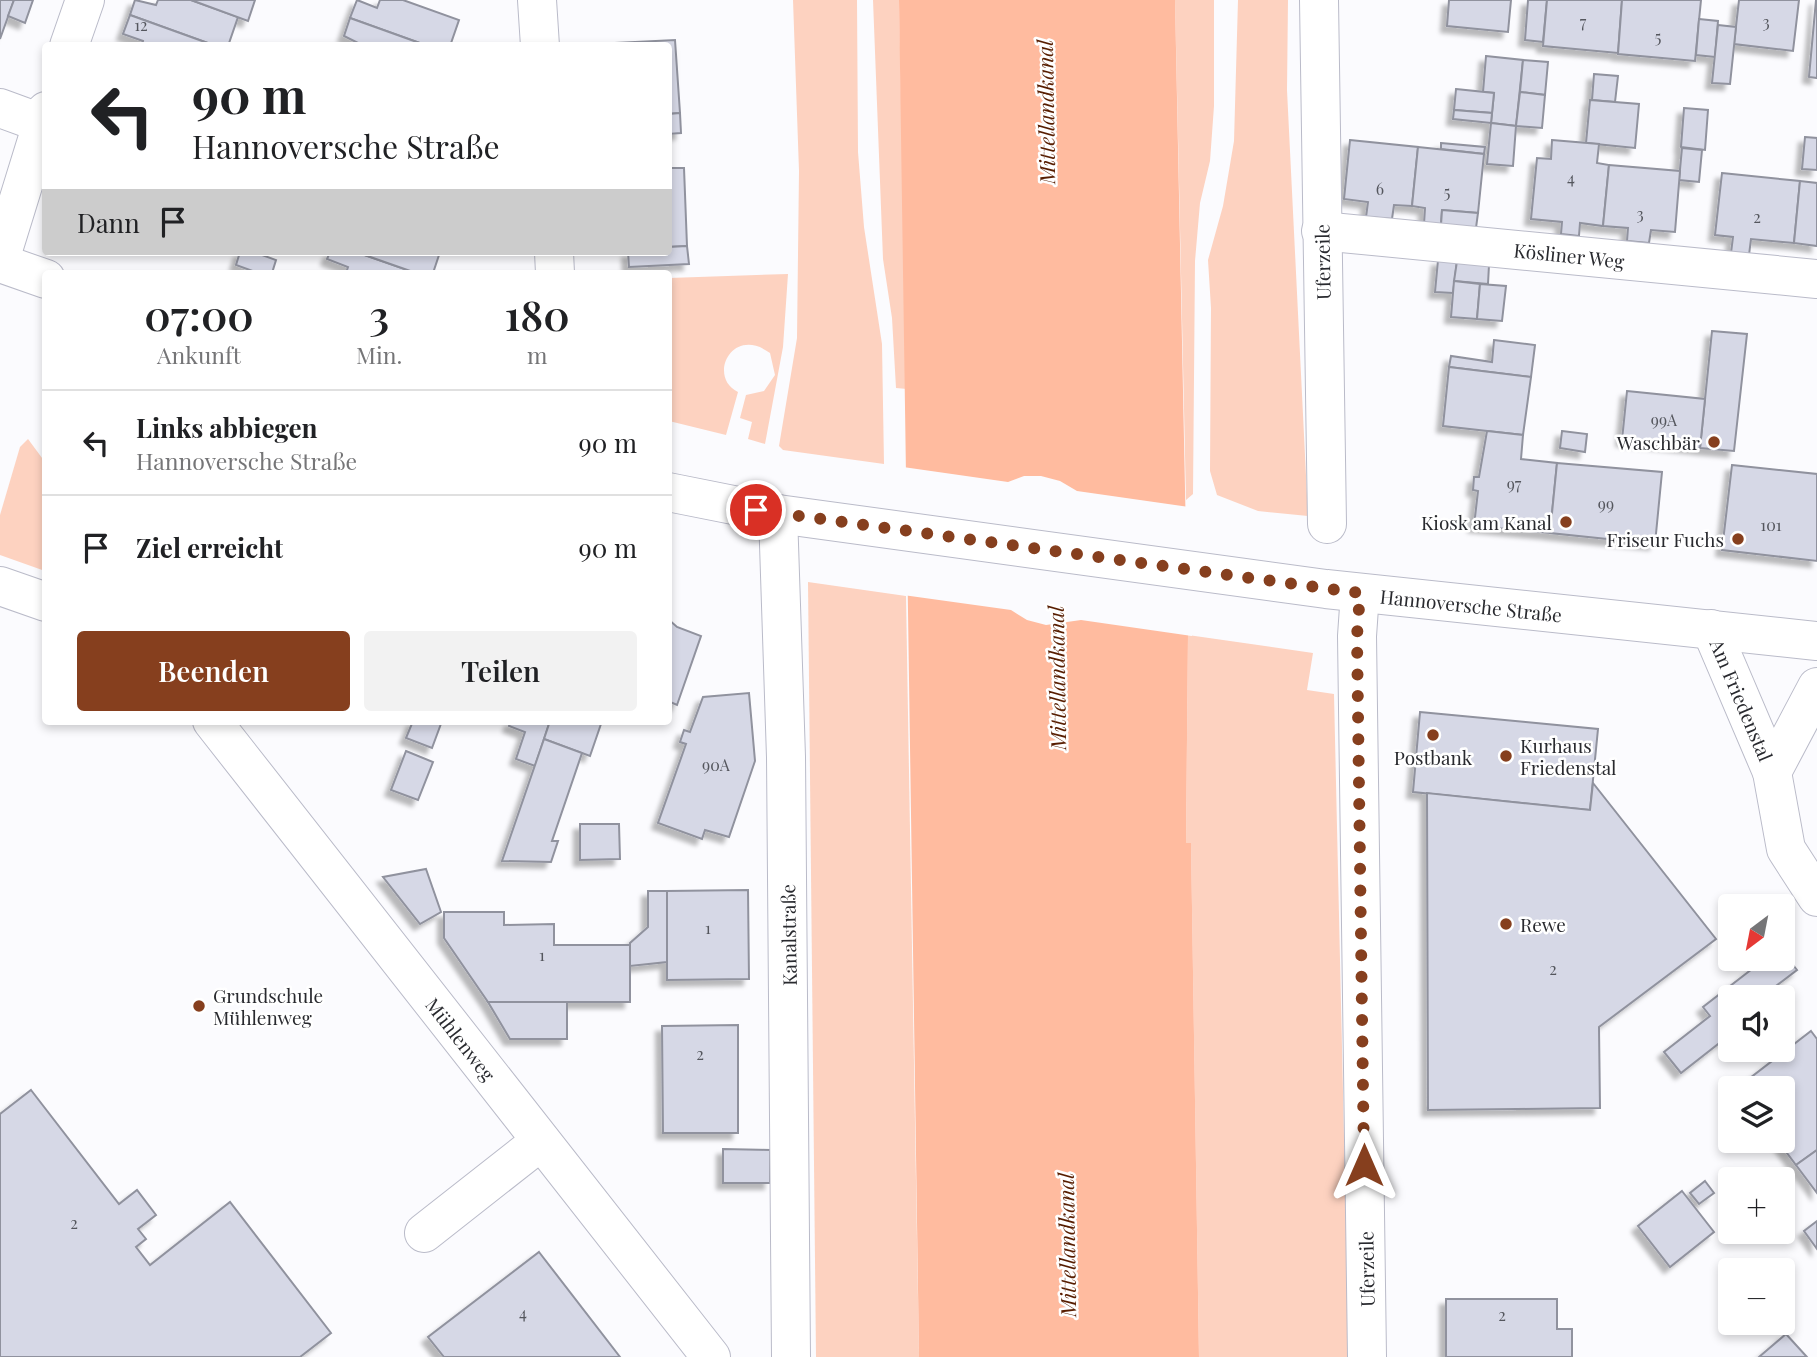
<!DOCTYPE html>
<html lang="de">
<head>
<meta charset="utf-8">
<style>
	:root { --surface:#fff; --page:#f2f2f2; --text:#202124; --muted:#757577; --line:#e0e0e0; --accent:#863f1e }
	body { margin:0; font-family:"Playfair Display",serif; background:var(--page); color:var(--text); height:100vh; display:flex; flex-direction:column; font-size:26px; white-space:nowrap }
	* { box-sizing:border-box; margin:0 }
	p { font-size:23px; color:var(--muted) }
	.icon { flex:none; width:38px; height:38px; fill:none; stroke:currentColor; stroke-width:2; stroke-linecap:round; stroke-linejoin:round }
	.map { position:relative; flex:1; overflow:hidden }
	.side { position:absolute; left:42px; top:270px; width:630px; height:455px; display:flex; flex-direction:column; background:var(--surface); border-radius:7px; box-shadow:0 4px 10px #0003 }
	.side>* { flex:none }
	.top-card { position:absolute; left:42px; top:42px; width:630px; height:214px; border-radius:7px; box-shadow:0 4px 10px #0003; background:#fff; color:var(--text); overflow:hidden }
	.needle { width:46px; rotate:212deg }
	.fabs { position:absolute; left:1718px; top:894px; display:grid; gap:14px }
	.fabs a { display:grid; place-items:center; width:77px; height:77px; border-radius:7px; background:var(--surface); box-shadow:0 4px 10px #0003; font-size:35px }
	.pin { position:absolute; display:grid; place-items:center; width:60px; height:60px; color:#fff; margin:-30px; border:4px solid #fff; border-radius:50%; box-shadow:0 2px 7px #0007 }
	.me { position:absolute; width:77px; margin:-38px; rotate:0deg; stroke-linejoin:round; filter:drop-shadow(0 0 5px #0008) }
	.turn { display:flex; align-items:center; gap:24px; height:147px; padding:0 35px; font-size:32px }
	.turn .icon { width:91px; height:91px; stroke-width:2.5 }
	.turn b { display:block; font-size:49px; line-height:60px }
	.then { display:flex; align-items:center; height:66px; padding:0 35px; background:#0003; gap:14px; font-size:26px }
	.eta { display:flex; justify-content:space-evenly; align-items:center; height:119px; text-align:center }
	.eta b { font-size:42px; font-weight:600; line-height:49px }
	.button { display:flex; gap:14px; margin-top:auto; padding:14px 35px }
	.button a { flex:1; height:80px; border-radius:7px; background:var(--accent); color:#fff; font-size:28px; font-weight:600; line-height:80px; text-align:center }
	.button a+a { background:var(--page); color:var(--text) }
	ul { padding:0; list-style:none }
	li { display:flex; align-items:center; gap:21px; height:105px; padding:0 35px; border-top:2px solid var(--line) }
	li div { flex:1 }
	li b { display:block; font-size:26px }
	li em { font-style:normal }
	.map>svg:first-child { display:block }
	.green { fill:#fdd2c0 }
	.water { fill:#ffbb9f }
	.pier { fill:#fbfbfe }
	.building { fill:#d6d8e6; stroke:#90929e; stroke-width:2; filter:url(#shadow) }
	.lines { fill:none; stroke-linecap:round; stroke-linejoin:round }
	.minor-casing { stroke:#babbc9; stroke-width:40 }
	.major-casing { stroke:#babbc9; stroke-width:40 }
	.minor { stroke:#fff; stroke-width:38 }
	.major { stroke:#fff; stroke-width:38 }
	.route { stroke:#863f1e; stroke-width:12; stroke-dasharray:0 21.6 }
	.poi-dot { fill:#863f1e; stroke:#fff; stroke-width:2.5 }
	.labels { text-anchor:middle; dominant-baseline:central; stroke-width:5; stroke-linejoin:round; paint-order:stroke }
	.number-label { font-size:16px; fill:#54565d }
	.street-label { font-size:19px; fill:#292a2f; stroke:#fff }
	.poi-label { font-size:19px; fill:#292a2f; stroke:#fff; text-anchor:end }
	.water-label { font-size:21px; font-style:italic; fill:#571d00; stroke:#fff }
</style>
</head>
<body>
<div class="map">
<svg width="1817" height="1357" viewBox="0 0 1817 1357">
	<defs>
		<filter id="shadow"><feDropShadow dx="-6" dy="6" stdDeviation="2" flood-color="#0004"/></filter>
	</defs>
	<rect width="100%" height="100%" fill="#fbfbfe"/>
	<g class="green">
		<path d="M793,0H857L858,152L864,227L882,344L884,464L783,450L779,446L797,338L799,171Z"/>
		<path d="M873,0H899L907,389L896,388L892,318L883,259Z"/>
		<path d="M1175,0H1214V106L1210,161L1200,203L1195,261L1193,494L1186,500Z"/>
		<path d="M1238,0H1288L1287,90L1308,516L1258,511L1217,495L1210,471L1211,308L1208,260L1223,206L1234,141Z"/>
		<path d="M788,274L783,347L765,444L748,439L752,422L740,418L746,395L764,391L775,375L770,353C732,325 707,377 738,392L726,435L669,421V278Z"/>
		<path d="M28,439L45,462V571L0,555V515L20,447Z"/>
		<path d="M808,582L906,596L919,1357H816Z"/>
		<path d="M1188,635L1313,653L1307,690L1334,694L1349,1357H1199L1191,844H1186Z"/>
	</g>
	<path class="water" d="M899,0H1175L1188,635L1186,843H1191L1199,1357H919Z"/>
	<path class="pier" d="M903,467L1008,482L1024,476H1041L1060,481L1077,491L1189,507L1192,636L1081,620L1046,625L1027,620L1011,610L903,595Z"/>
	<g class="building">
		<path d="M0,0H14L0,39Z"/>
		<path d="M14,0H33L25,23L8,16Z"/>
		<path d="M135,0L156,5L158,0H191L238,17L228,46H216L130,15Z"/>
		<path d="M191,0H255L248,21Z"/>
		<path d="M357,0L377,8L380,0H403L459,20L450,46H428L350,18Z"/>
		<path d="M1449,0H1511L1508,32L1447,26Z"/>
		<path d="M1528,0H1547L1543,42L1525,40Z"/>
		<path d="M1547,0H1622L1618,53L1543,46Z"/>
		<path d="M1622,0H1701L1695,61L1618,54Z"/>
		<path d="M1739,0H1799L1793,51L1734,44Z"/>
		<path d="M1816,0H1817V78L1809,77Z"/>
		<path d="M130,15L216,46H142L143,41L123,34Z"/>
		<path d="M350,18L428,46H364L344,36Z"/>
		<path d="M1699,19L1718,21L1715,57L1696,55Z"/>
		<path d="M1718,25L1736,27L1730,84L1712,83Z"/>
		<path d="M675,40L680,113L668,114V46H617L616,43Z"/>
		<path d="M1486,56L1523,60L1516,126L1491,123L1494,93L1483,92Z"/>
		<path d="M1523,60L1548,62L1545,95L1520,92Z"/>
		<path d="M1594,74L1618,76L1615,102L1592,100Z"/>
		<path d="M1456,89L1494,93L1492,113L1454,110Z"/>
		<path d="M1520,92L1545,95L1542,128L1516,126Z"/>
		<path d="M1590,100L1639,104L1635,148L1586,143Z"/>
		<path d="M1684,108L1708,110L1705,150L1681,147Z"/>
		<path d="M1454,110L1492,113L1491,123L1453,119Z"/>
		<path d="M680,113L681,133L668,134V114Z"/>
		<path d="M1491,123L1516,126L1513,166L1487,164Z"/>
		<path d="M1805,137L1817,138V170L1802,169Z"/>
		<path d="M1350,140L1418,147L1412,206L1394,205L1392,219L1366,217L1368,202L1344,199Z"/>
		<path d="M1552,140L1599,144L1597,163L1609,165L1603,226L1580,223L1579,236L1561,234L1562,222L1531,219L1537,158L1551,159Z"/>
		<path d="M1441,143L1485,147L1484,154L1441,149Z"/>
		<path d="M1418,147L1484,154L1478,213L1442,210L1441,225L1424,224L1425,208L1412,206Z"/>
		<path d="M1682,148L1702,150L1699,182L1679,180Z"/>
		<path d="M1609,165L1680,171L1675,232L1651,230L1649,243L1627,241L1628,228L1603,226Z"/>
		<path d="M668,168H684L687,246L668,247Z"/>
		<path d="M1722,173L1800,181L1794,243L1751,239L1749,255L1731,253L1733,237L1715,235Z"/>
		<path d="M1800,181L1817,183V246L1794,243Z"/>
		<path d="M1442,210L1478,213L1476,228L1441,225Z"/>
		<path d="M687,246L689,264L629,267L628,252H668V247Z"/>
		<path d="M240,252H254L276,260L272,273H258L236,265Z"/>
		<path d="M330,252H356L416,273H346L348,267L327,259Z"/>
		<path d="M356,252H440L433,273H416Z"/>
		<path d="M1438,260L1457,261L1453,293L1435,292Z"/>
		<path d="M1457,261L1489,265L1488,284L1454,281Z"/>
		<path d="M1454,281L1480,284L1477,319L1451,317Z"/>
		<path d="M1480,284L1506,286L1502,321L1477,319Z"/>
		<path d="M1712,331L1747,334L1734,451L1700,448Z"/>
		<path d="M1494,340L1535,345L1531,377L1449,367L1451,356L1492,362Z"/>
		<path d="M1449,367L1531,377L1523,435L1443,426Z"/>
		<path d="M1627,391L1705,399L1700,448L1622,440Z"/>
		<path d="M1487,431L1523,435L1521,459L1557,463L1550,533L1474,526L1478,491L1473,490L1474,477H1479Z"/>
		<path d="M1562,431L1587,434L1585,452L1560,448Z"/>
		<path d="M1557,463L1662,472L1655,544L1550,533Z"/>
		<path d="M1732,465L1817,474V561L1722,550Z"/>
		<path d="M668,619L677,627L701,636L677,705L668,701Z"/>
		<path d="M749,693L755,761L729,837L705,830L702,839L658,823L686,744L680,742L684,730L690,732L703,697Z"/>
		<path d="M1420,712L1598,729L1590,810L1413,792Z"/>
		<path d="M413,721H442L432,748L406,738Z"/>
		<path d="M511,721H550L535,766L516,759L525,732L509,726Z"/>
		<path d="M550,721H602L590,756L544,739Z"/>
		<path d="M544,739L582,753L552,841H558L551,862L502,861Z"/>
		<path d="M406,751L433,762L418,800L391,790Z"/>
		<path d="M1593,783L1716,939L1599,1027L1600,1108L1428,1110L1427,793L1590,810Z"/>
		<path d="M580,824H619L620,859L580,860Z"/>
		<path d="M426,869L441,912L420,924L383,877Z"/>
		<path d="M748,890L749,979L667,980V891Z"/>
		<path d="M648,891H667V962L630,966V943L648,927Z"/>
		<path d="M444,912H504V925L554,924V945H630V1002H488L444,938Z"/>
		<path d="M1783,952L1797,970L1760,998H1731V1021L1721,1029L1727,1037L1681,1073L1664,1052L1710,1016L1703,1007L1765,959H1783Z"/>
		<path d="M488,1002H567V1039H510Z"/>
		<path d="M738,1025V1133H663L662,1026Z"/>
		<path d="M1811,1031L1817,1039V1150L1796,1165L1778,1141H1783V1088H1737Z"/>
		<path d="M31,1090L119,1204L137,1190L156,1215L138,1229L146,1239L136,1247L150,1265L230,1202L331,1333L300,1357H0V1114Z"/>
		<path d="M723,1149L770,1150V1183H723Z"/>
		<path d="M1817,1150V1193L1796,1165Z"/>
		<path d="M1705,1181L1714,1193L1699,1204L1690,1193Z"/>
		<path d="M1682,1191L1714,1232L1670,1267L1638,1226Z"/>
		<path d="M1817,1221V1249L1804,1231Z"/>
		<path d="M539,1252L620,1357H444L428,1337Z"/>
		<path d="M1446,1299H1557V1329H1572V1357H1446Z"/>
		<path d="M1786,1334L1807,1357H1759Z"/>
	</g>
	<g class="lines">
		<g class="minor-casing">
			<g id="minor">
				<path d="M537,0L540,46"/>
				<path d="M1319,0L1327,524"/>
				<path d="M69,46L85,0"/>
				<path d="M0,108L41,123"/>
				<path d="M1321,231L1817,279"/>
				<path d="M554,252L555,273"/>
				<path d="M0,260L46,111"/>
				<path d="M778,514L786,757L791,1357"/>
				<path d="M0,586L46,602"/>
				<path d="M1360,593L1357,636L1367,1357"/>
				<path d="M1711,629L1772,772L1817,687"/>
				<path d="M212,721L711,1357"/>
				<path d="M1772,772L1786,849L1817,897"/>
				<path d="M424,1233L541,1141"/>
			</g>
		</g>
		<g class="major-casing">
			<g id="major">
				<path d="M0,263L46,279"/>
				<path d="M668,492L778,514L1326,589L1817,641"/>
			</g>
		</g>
		<use href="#minor" class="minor"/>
		<use href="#major" class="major"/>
	</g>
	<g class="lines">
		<path class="route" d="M756,510L1360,593L1357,636L1364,1165"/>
	</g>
	<g class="poi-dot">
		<circle cx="1714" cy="442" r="7"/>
		<circle cx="1566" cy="522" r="7"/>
		<circle cx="1738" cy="539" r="7"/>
		<circle cx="1433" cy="735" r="7"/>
		<circle cx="1506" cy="756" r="7"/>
		<circle cx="1506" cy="924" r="7"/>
		<circle cx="199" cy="1006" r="7"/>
	</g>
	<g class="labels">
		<g class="number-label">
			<text x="1583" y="21">7</text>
			<text x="1766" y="21">3</text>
			<text x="141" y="24">12</text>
			<text x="1658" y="36">5</text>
			<text x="1571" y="177">4</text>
			<text x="1380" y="188">6</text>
			<text x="1447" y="191">5</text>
			<text x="1640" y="213">3</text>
			<text x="1757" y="216">2</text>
			<text x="1664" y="419">99A</text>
			<text x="1514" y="483">97</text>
			<text x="1606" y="503">99</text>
			<text x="1771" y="524">101</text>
			<text x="716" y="764">90A</text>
			<text x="708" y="927">1</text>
			<text x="542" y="954">1</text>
			<text x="1553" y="968">2</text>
			<text x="700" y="1053">2</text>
			<text x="74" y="1222">2</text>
			<text x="523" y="1312">4</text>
			<text x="1502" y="1314">2</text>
		</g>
		<g class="street-label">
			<text transform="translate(1569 255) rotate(6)">Kösliner Weg</text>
			<text transform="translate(1322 262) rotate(-91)">Uferzeile</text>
			<text transform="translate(1471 605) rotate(6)">Hannoversche Straße</text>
			<text transform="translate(1742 700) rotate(67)">Am Friedenstal</text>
			<text transform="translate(788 935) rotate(-91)">Kanalstraße</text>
			<text transform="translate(461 1039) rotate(52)">Mühlenweg</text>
			<text transform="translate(1366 1269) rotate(-91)">Uferzeile</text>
		</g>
		<g class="poi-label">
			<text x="1700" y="442">Waschbär</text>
			<text x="1552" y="522">Kiosk am Kanal</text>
			<text x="1724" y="539">Friseur Fuchs</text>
			<text x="1520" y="745" text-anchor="start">Kurhaus<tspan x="1520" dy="22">Friedenstal</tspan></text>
			<text x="1433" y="757" text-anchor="middle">Postbank</text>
			<text x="1520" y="924" text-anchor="start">Rewe</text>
			<text x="213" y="995" text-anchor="start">Grundschule<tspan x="213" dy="22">Mühlenweg</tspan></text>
		</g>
		<g class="water-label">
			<text transform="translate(1045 112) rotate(-91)">Mittellandkanal</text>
			<text transform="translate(1056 678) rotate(-91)">Mittellandkanal</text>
			<text transform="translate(1066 1245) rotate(-91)">Mittellandkanal</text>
		</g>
	</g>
</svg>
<div class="fabs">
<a><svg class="needle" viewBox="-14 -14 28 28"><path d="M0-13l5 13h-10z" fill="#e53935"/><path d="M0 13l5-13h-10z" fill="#757577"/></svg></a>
<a><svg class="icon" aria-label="sound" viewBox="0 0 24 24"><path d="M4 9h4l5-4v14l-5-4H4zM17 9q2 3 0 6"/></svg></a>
<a><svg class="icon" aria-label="layers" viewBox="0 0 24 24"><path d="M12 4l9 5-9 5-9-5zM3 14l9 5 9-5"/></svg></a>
<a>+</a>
<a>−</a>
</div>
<div class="pin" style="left:756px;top:510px;background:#d93025"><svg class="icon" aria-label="arrive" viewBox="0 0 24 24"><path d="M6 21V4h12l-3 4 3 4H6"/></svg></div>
<svg class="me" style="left:1364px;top:1165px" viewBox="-20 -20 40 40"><path d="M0-17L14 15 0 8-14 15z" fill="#863f1e" stroke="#fff" stroke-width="4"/></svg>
<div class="top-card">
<div class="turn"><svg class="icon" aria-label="left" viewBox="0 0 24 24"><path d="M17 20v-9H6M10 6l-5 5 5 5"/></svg><div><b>90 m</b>Hannoversche Straße</div></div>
<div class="then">Dann<svg class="icon" aria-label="arrive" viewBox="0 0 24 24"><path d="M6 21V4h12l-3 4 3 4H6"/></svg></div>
</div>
<section class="side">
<div class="eta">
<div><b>07:00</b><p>Ankunft</p></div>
<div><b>3</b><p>Min.</p></div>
<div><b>180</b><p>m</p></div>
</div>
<ul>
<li><svg class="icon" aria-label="left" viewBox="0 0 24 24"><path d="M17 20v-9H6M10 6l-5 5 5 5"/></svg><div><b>Links abbiegen</b><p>Hannoversche Straße</p></div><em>90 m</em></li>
<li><svg class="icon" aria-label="arrive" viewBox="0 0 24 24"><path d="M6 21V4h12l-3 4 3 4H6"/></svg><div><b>Ziel erreicht</b></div><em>90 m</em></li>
</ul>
<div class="button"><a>Beenden</a><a>Teilen</a></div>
</section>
</div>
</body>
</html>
